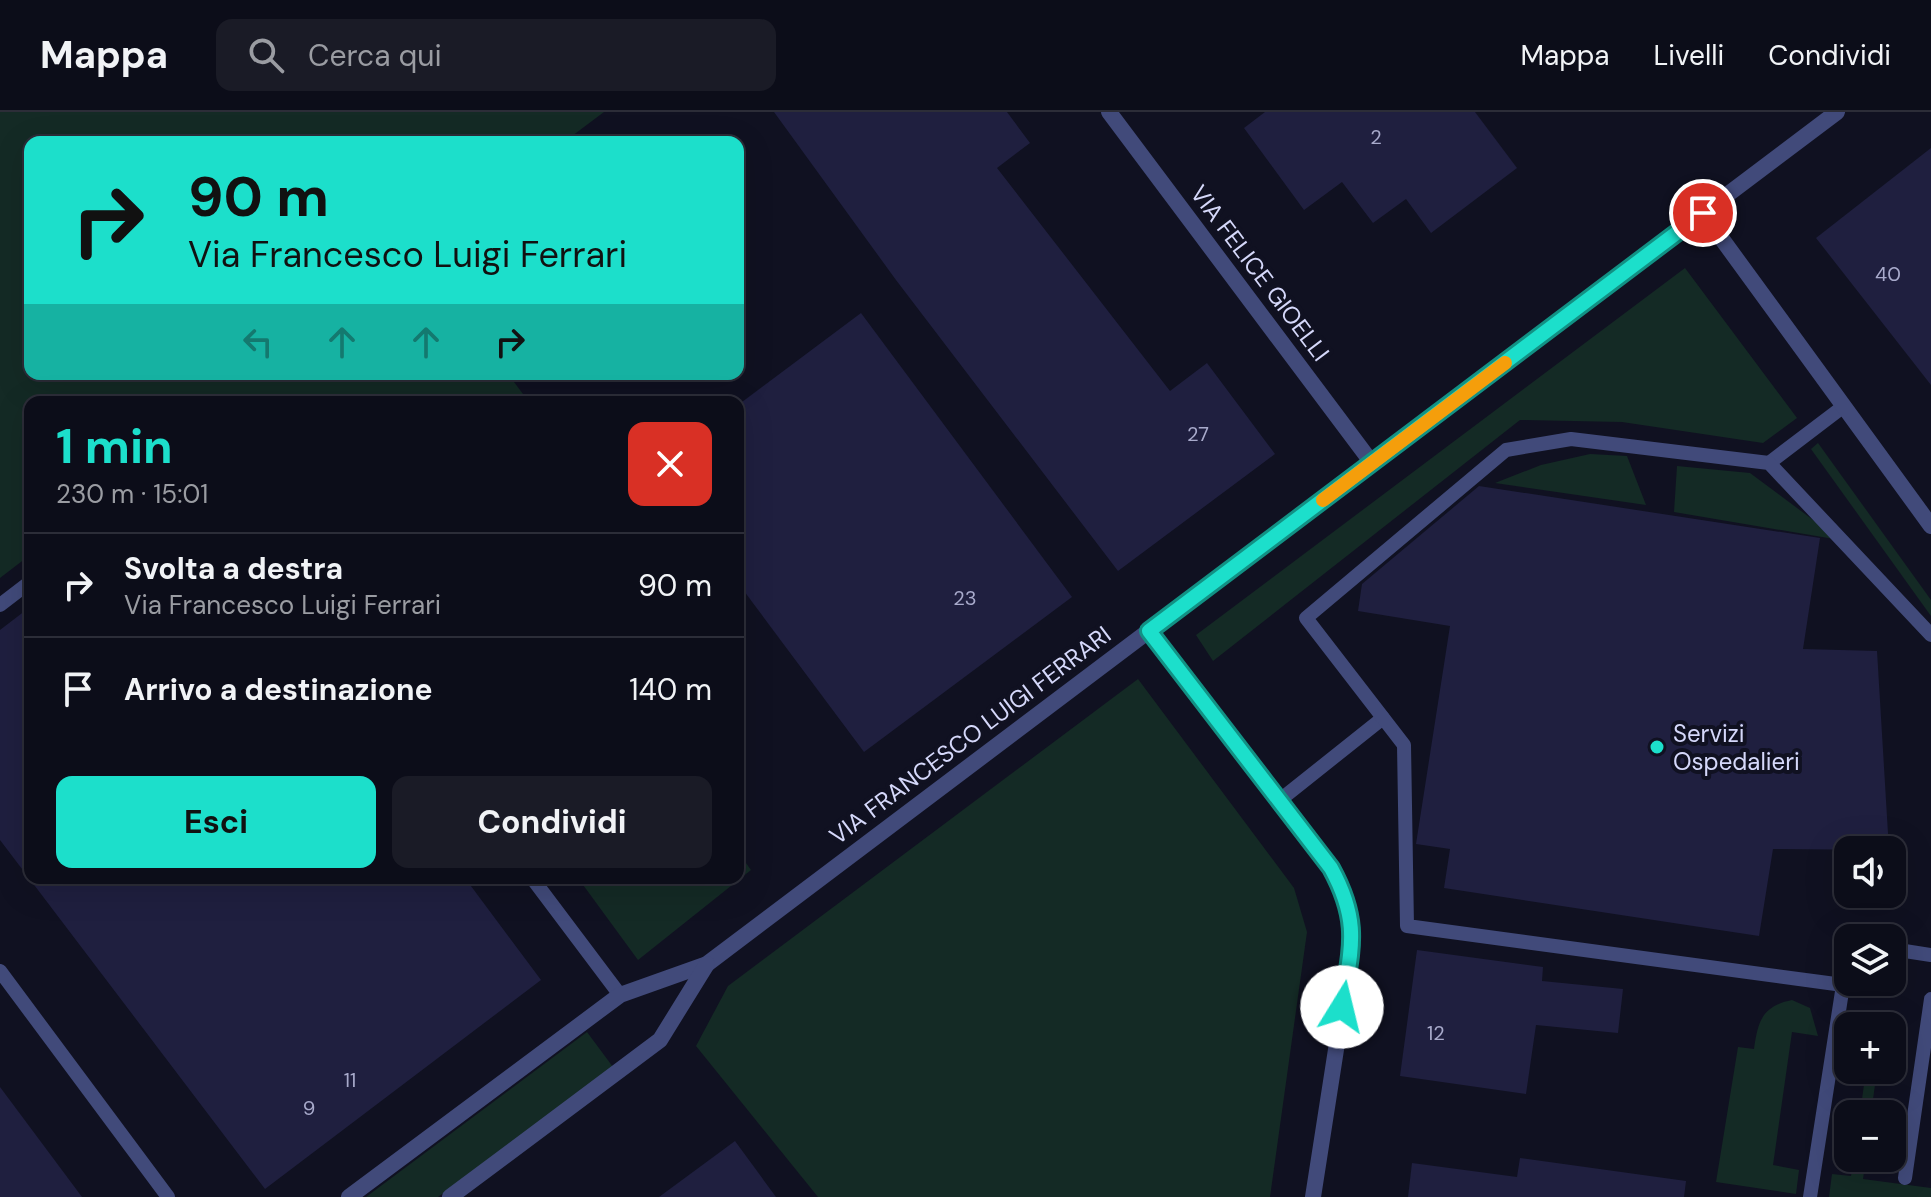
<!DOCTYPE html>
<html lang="it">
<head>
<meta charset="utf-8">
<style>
	:root { --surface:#0c0d19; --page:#1a1b26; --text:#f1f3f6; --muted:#9a9ca2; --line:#2c2d38; --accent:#1cdfcb }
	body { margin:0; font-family:"DM Sans",sans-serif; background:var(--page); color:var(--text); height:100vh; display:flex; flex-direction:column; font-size:30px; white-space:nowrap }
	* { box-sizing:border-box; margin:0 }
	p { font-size:26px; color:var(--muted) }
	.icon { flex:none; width:44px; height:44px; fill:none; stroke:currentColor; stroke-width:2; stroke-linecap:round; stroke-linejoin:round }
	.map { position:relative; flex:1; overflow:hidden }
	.details { position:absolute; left:24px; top:284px; width:720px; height:488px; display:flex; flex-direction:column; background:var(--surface); border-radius:16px; box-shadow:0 8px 32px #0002,0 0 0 2px var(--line) }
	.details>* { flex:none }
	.hud { position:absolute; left:24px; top:24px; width:720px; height:244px; border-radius:16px; box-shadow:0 8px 32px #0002,0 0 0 2px var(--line); background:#1cdfcb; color:#111; overflow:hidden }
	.fabs { position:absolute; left:1834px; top:724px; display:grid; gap:16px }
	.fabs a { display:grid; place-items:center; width:72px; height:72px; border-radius:16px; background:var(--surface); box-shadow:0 8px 32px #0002,0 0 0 2px var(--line); font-size:40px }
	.pin { position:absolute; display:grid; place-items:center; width:68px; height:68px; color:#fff; margin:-34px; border:4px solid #fff; border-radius:50%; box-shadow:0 2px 8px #0007 }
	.me { position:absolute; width:88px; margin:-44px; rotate:9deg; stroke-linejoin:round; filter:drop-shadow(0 0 6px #0008) }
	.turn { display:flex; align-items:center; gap:28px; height:168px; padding:0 32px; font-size:36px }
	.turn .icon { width:104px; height:104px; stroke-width:2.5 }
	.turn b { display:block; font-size:56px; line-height:68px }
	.lanes { display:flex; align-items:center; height:76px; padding:0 32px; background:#0003; justify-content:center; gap:40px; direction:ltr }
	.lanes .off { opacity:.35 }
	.round { display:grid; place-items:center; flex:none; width:84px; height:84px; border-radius:16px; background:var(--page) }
	.headline { display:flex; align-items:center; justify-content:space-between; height:136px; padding:0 32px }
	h1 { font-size:48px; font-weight:700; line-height:60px; color:var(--accent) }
	.action { display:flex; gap:16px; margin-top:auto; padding:16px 32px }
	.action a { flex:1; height:92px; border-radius:16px; background:var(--accent); color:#111; font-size:32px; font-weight:700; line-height:92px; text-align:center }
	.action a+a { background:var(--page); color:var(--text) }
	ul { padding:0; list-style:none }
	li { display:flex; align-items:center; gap:24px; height:104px; padding:0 32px; border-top:2px solid var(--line) }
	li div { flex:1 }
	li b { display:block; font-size:30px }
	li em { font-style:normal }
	header { display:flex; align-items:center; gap:48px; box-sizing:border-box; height:112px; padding:0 40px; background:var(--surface); border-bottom:2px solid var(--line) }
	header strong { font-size:38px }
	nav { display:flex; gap:44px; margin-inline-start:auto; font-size:28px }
	.search { width:560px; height:72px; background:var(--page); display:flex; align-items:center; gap:20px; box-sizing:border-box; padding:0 28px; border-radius:16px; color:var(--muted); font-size:30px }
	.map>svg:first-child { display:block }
	.green { fill:#142a25 }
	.building { fill:#1f1f3f }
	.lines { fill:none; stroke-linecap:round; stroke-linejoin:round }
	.lane { stroke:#414a7a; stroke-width:14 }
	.street { stroke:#414a7a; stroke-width:16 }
	.route-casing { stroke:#129184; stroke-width:20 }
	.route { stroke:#1cdfcb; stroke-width:14 }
	.slow { stroke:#f59e0b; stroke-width:14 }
	.poi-dot { fill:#1cdfcb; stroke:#101121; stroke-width:3 }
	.labels { text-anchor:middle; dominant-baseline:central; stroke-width:8; stroke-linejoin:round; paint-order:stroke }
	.number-label { font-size:20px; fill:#a8aacb }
	.street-label { font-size:24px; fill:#d5d8fa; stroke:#101121 }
	.poi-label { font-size:24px; fill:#d5d8fa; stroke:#101121; text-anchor:start }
</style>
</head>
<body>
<header>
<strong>Mappa</strong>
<div class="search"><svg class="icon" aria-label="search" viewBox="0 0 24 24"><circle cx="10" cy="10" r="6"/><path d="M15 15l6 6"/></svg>Cerca qui</div>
<nav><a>Mappa</a><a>Livelli</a><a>Condividi</a></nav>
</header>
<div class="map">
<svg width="1931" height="1085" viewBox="0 0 1931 1085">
	<rect width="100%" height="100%" fill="#101121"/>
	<g class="green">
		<path d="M0,0H604L564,30H30V262H508L529,290H30V443L0,466Z"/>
		<path d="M1685,156L1797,306L1763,331L1622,310L1520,308L1213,549L1196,523Z"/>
		<path d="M1818,331L1931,488V504L1811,337Z"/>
		<path d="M1590,342L1627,344L1646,393L1495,371L1541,353Z"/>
		<path d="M1677,354L1750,361L1840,428L1674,400Z"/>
		<path d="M1138,567L1294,776L1307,820L1270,1085H818L696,934L728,874Z"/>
		<path d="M738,740L751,758L638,848L578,766H738Z"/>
		<path d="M1792,888L1810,896L1818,924L1792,920L1773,1053L1799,1058L1796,1082L1716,1070L1738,935L1754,937C1758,909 1762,894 1792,888Z"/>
		<path d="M1879,903L1901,914L1906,932L1892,930V914H1856L1863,907Z"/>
		<path d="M587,920L613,955L438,1085H366Z"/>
		<path d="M1866,958H1877L1871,1002H1860Z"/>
		<path d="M1854,1046H1866L1863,1067L1931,1076V1085H1829L1832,1062L1851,1064Z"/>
	</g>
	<g class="building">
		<path d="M774,0H1007L1030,31L997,56L1170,279L1207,251L1275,342L1118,459L896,168Z"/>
		<path d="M1265,0H1475L1517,56L1431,121L1406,87L1373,111L1342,70L1304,98L1244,16Z"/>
		<path d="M1931,36V273L1816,126Z"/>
		<path d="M861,201L1072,485L864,640L738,471V293Z"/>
		<path d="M1479,374L1820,426L1803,537L1877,539L1889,738L1773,737L1759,824L1444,776L1450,737L1416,732L1450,514L1358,499L1362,472Z"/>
		<path d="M30,495V766H465L541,868L265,1077L0,728V518Z"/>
		<path d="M1417,838L1543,855L1542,869L1623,877L1618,921L1536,913L1526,982L1400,964Z"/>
		<path d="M0,975L82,1085H0Z"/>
		<path d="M735,1029L776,1085H659Z"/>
		<path d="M1520,1046L1686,1069L1684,1085H1408L1412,1051L1517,1065Z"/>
	</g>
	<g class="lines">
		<g class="lane">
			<path d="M1769,351L1844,294"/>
			<path d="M0,493L30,470"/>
			<path d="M1280,688L1383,606"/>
			<path d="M532,766L620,883"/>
			<path d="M1892,837L1931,843"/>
			<path d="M0,859L168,1085"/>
			<path d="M1843,873L1407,814L1404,633L1306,506L1506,338L1571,327L1769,351L1931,523"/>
			<path d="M1905,1066L1931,887"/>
			<path d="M1810,1085L1848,841"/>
		</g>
		<g class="street">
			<path d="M1109,0L1372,351"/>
			<path d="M1703,101L1931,414"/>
			<path d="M1149,519L1331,756C1346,783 1353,804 1352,835L1313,1085"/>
			<path d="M349,1085L620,883L707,852L1837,0"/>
			<path d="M450,1085L660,928L707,852"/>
		</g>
	</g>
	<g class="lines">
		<g class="route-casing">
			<path id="route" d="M1342,895C1351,836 1361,811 1331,756L1149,519L1703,101"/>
		</g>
		<use href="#route" class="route"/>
		<path class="slow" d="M1323,388L1505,251"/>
	</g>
	<circle class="poi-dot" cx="1657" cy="635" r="8"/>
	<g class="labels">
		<g class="number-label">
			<text x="1376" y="25">2</text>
			<text x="1888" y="162">40</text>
			<text x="1198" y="322">27</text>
			<text x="965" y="486">23</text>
			<text x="1436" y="921">12</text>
			<text x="350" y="968">11</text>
			<text x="309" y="996">9</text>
		</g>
		<g class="street-label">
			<text transform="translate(1260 161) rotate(53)">VIA FELICE GIOELLI</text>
			<text transform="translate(970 623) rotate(-37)">VIA FRANCESCO LUIGI FERRARI</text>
		</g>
		<g class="poi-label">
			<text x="1673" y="621">Servizi<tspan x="1673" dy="28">Ospedalieri</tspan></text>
		</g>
	</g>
</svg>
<div class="fabs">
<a><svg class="icon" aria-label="sound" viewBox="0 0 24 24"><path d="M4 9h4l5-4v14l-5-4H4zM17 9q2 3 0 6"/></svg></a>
<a><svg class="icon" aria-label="layers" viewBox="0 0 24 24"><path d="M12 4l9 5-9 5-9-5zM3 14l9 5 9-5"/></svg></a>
<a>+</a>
<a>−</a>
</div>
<div class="pin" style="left:1703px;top:101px;background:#d93025"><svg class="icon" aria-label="arrive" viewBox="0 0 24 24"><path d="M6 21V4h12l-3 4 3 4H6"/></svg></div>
<svg class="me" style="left:1342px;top:895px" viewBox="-20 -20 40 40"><circle r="19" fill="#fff"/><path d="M0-13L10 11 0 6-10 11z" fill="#1cdfcb"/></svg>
<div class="hud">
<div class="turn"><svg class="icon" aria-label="right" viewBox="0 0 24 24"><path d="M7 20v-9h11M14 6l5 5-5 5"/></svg><div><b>90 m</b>Via Francesco Luigi Ferrari</div></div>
<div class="lanes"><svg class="icon off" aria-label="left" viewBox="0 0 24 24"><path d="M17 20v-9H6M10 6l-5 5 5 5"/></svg><svg class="icon off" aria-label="ahead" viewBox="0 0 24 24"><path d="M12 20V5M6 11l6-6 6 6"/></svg><svg class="icon off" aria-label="ahead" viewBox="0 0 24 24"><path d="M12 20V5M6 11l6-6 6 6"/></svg><svg class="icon" aria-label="right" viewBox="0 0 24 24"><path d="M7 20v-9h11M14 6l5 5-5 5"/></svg></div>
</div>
<section class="details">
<div class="headline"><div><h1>1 min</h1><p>230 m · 15:01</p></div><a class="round" style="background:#d93025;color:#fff"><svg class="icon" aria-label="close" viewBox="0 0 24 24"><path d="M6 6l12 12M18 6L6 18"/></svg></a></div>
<ul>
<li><svg class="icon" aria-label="right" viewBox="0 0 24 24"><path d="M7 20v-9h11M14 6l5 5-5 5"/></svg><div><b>Svolta a destra</b><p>Via Francesco Luigi Ferrari</p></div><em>90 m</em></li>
<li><svg class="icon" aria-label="arrive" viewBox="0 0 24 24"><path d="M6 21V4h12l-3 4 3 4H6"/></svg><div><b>Arrivo a destinazione</b></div><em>140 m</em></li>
</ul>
<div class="action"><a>Esci</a><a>Condividi</a></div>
</section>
</div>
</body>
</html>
